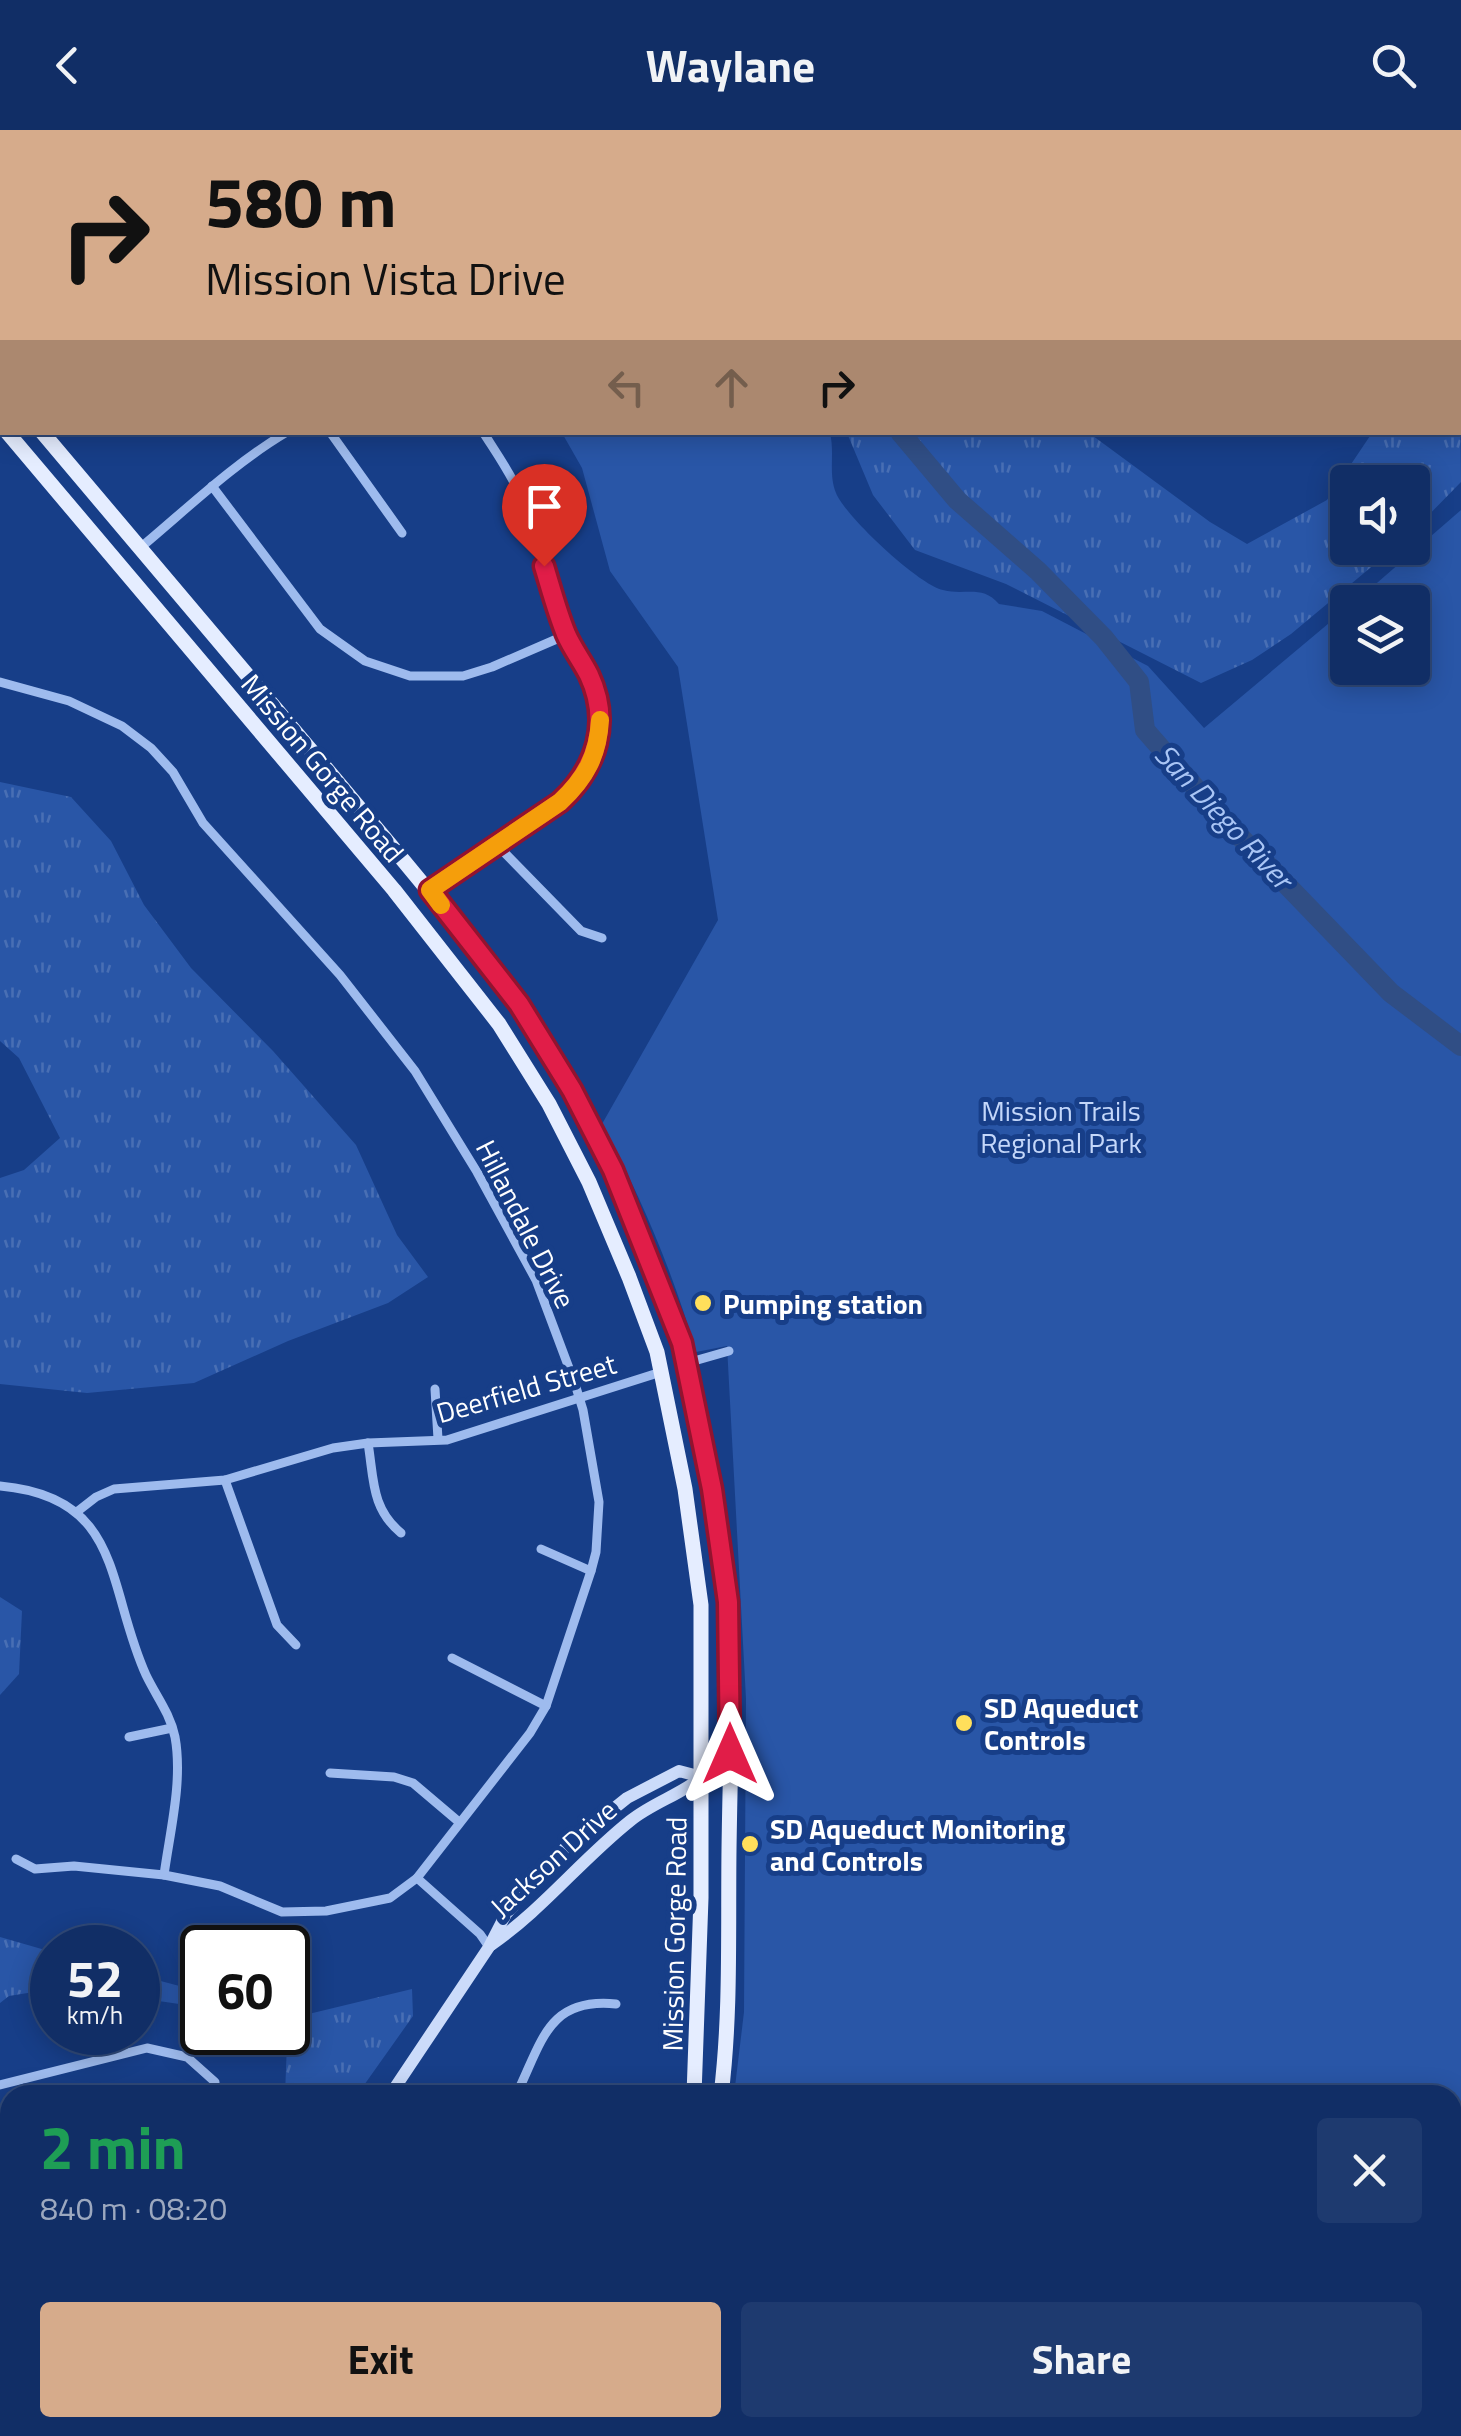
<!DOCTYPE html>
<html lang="en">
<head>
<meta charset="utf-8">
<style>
	:root { --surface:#112e66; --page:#1e3a6f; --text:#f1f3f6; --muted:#9ca8bf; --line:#304a7a; --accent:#d6ab8b }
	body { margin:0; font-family:"Titillium Web",sans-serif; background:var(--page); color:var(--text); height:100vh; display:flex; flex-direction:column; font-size:38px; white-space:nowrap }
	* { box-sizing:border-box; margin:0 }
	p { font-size:32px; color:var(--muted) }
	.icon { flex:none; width:55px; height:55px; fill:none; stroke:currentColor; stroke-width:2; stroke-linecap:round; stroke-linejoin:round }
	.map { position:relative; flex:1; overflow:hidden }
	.side { position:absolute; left:0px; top:1955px; width:1462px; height:352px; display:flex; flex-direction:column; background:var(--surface); border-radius:30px 30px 0 0; box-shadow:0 5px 25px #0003,0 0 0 2px var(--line) }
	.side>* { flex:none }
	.top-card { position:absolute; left:0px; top:0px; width:1462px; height:305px; box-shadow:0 5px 25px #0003,0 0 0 2px var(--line); background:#d6ab8b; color:#111; overflow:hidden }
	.controls { position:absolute; left:1330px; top:335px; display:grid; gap:20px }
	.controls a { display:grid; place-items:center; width:100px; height:100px; border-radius:10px; background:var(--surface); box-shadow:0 5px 25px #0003,0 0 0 2px var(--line); font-size:50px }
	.speed { position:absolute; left:30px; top:1795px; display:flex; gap:20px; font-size:50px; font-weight:700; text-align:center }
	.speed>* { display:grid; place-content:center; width:130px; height:130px; border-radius:50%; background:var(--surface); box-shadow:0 5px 25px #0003,0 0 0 2px var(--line); line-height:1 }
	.speed small { font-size:25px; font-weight:400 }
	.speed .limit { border:5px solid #111; border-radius:15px; background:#fff; color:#111 }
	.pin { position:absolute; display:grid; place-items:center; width:85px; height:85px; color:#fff; margin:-102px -42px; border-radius:50% 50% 50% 0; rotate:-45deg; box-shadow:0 0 10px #0007 }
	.pin .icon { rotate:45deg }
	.me { position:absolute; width:110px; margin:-55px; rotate:0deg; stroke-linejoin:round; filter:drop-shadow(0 0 8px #0008) }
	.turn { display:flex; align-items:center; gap:35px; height:210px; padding:0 40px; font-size:45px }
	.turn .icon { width:130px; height:130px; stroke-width:2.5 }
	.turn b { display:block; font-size:70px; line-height:85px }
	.lanes { display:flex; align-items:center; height:95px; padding:0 40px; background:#0003; justify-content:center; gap:50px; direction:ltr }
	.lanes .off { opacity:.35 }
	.round { display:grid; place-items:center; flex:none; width:105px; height:105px; border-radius:10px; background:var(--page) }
	.summary { display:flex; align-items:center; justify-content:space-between; height:170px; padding:0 40px }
	h1 { font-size:60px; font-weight:700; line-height:75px; color:#1e9e55 }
	.cta { display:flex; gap:20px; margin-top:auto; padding:20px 40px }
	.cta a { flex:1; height:115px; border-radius:10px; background:var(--accent); color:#111; font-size:40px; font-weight:700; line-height:115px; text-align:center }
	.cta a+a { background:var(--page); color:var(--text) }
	header { display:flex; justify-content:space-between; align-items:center; height:130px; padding:0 40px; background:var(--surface); font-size:45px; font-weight:700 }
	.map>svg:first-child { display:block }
	.grass { fill:url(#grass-tufts) }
	.green { fill:#2956a7 }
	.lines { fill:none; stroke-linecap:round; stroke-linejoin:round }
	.river { stroke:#304e85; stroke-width:20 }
	.minor { stroke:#9ebbee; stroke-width:9 }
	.secondary { stroke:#cbdbfa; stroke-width:12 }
	.primary { stroke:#e5edff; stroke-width:15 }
	.route-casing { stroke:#92132f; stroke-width:25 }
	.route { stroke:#e11d48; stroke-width:18 }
	.slow { stroke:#f59e0b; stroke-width:18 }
	.poi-dot { fill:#ffdf5b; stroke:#173e88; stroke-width:4 }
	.labels { text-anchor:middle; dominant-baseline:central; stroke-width:10; stroke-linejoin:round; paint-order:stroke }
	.street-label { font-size:28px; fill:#fff; stroke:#173e88 }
	.park-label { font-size:28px; fill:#c4d7fa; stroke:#173e88 }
	.poi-label { font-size:28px; font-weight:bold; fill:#fff; stroke:#173e88; text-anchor:start }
	.water-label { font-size:30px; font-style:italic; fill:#a9c5f5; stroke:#173e88 }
</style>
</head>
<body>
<header><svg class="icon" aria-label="back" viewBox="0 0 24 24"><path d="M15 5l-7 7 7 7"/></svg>Waylane<svg class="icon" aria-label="search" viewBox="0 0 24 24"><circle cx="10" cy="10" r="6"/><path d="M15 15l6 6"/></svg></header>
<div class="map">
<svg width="1461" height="2306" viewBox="0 0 1461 2306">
	<defs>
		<pattern id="grass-tufts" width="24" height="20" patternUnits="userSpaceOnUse" patternTransform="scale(2.5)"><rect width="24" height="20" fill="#2956a7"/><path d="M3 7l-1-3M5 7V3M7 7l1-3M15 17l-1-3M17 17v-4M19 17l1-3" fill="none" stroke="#496fb4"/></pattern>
	</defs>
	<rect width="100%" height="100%" fill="#173e88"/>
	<g class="grass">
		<path d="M1460,272L1461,352L1413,401L1412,352H1348V418H1394L1291,504L1252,530L1201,553L1006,454L915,420L873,365L847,303H1089L1210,392L1247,414L1327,370L1372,303L1460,302Z"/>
		<path d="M0,652L71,667L111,711L144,775L191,838L273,921L356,1015L397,1105L428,1147L388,1173L288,1211L194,1253L87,1263L0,1254V1048L24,1040L60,1008L19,928L0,911Z"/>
		<path d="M0,1467L22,1481L19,1544L0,1565Z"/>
		<path d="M0,1807L52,1822V1859L9,1866L0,1873Z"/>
		<path d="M138,1845L202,1862V1897L195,1892L193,1876L138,1868Z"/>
		<path d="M412,1859L413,1886L357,1965H285L287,1913L223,1911L210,1903L288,1902V1889Z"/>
		<path d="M10,2035V2091L0,2092V2039Z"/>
	</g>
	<g class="green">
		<path d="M483,0H678L680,2H485Z"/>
		<path d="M1206,0H1461V252L1460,2Z"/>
		<path d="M562,303H830C835,323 828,344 836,363C845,386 919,455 943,460C965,466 982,454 999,474L1042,481L1148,536L1204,598L1347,478L1348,538H1412V472H1355L1461,380V2306H634L638,2298H1452V1965H734L744,1882L746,1569L727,1216L696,1222C673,1142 641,1067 602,994L718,790L678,537L610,441L582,338Z"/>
	</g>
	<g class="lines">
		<g class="river">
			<path d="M639,0L641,2"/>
			<path d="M900,302L957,370L1038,441L1104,508L1139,552L1145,600L1221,687L1391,863L1461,916"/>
		</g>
		<g class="minor">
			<path d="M285,0L287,2"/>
			<path d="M330,302L402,403"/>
			<path d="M212,356L320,499L365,531L410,546H463L492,537L566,505"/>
			<path d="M140,418C188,378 233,334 287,302"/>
			<path d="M0,552L69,571L122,596L151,618L173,642L203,693L340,845L415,941L477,1042L536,1150L575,1254L583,1280L599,1372L596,1422L591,1441L546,1576L530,1603L417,1748L390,1768L326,1781L282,1782L220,1756L164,1745L74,1736L35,1739L16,1729"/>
			<path d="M498,716L581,801L602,808"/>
			<path d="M430,760L560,672C586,648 602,620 600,584C598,552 575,529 565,500C549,457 540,411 522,369C512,345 497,324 483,302"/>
			<path d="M687,1233L729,1221"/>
			<path d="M435,1259L438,1309"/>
			<path d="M368,1313C374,1349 371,1378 401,1403"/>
			<path d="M225,1350L277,1495L296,1515"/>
			<path d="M0,1356C124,1367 106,1457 146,1545C156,1566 170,1583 175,1607C183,1651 170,1701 164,1745"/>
			<path d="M78,1381L96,1367L114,1359L225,1350L333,1318L368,1313L447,1310L661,1242"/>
			<path d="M541,1419L591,1441"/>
			<path d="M452,1528L546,1576"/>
			<path d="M129,1607L172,1598"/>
			<path d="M330,1643L394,1647L413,1653L459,1692"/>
			<path d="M417,1748L480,1804L489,1817"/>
			<path d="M0,1955L147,1918L187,1927L215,1952L213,1965"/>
			<path d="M516,1965C542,1913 547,1867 616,1874"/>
			<path d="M0,2113L10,2111"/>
			<path d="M908,2298L918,2306"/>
			<path d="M130,2306L148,2298"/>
		</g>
		<g class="secondary">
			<path d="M491,1815C542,1780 581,1730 630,1691C652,1673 680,1665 702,1647"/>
			<path d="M390,1965L489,1817L506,1784L566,1717L627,1668L679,1641L702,1647L730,1644"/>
			<path d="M0,2204L10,2201"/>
		</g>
		<g class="primary">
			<path d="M0,253L2,256"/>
			<path d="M7,302L394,760L499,894L549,974L589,1052L629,1147L657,1222L685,1359L701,1475V1768L694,1965"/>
			<path d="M42,302C142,420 242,538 341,656C422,753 504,846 569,955C659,1106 716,1300 729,1474C734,1556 730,1638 729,1720C728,1801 731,1885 721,1965"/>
			<path d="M588,2306L592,2298"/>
			<path d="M617,2306L621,2298"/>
		</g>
	</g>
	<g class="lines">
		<g class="route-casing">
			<path id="route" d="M544,436C551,459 557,482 566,504C572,518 582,531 589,545C611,592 597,638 560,672L430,760L519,874L572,960L613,1040L682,1213L712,1359L728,1472L730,1624"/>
		</g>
		<use href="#route" class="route"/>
		<path class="slow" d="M441,775L430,760L560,672C586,648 598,625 600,590"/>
	</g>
	<g class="poi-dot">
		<circle cx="703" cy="1173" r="10"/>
		<circle cx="964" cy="1593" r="10"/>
		<circle cx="750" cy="1714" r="10"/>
	</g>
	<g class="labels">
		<g class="street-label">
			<text transform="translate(323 638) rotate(50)">Mission Gorge Road</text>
			<text transform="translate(526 1094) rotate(63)">Hillandale Drive</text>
			<text transform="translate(526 1258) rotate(-16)">Deerfield Street</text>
			<text transform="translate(553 1728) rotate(-42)">Jackson Drive</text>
			<text transform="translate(674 1804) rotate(-89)">Mission Gorge Road</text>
		</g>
		<g class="park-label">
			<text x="1061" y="980">Mission Trails<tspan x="1061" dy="32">Regional Park</tspan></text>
		</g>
		<g class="poi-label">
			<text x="723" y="1173">Pumping station</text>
			<text x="984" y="1577">SD Aqueduct<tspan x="984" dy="32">Controls</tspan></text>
			<text x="770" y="1698">SD Aqueduct Monitoring<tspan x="770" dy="32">and Controls</tspan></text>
		</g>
		<g class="water-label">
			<text transform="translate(1224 686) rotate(47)">San Diego River</text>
		</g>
	</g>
</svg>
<div class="controls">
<a><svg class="icon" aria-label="sound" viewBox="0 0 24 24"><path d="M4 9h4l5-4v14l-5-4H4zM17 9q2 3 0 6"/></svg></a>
<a><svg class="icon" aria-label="layers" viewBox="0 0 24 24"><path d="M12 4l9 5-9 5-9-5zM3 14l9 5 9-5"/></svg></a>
</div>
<div class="speed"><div>52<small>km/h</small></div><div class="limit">60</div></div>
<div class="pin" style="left:544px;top:436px;background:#d93025"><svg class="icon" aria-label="arrive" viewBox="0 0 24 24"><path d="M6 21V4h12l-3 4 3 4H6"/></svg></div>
<svg class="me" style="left:730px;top:1624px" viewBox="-20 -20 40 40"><path d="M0-17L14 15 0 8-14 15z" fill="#e11d48" stroke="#fff" stroke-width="4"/></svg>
<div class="top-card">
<div class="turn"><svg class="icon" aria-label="right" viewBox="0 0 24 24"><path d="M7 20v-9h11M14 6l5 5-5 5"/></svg><div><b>580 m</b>Mission Vista Drive</div></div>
<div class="lanes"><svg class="icon off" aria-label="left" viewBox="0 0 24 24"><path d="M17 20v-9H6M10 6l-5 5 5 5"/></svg><svg class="icon off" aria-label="ahead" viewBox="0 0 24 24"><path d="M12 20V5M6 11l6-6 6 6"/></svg><svg class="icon" aria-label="right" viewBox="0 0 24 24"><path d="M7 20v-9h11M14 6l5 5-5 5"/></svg></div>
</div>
<section class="side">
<div class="summary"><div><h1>2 min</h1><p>840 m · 08:20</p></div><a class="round"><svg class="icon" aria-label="close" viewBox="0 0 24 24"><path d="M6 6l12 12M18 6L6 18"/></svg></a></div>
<div class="cta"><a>Exit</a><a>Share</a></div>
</section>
</div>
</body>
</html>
